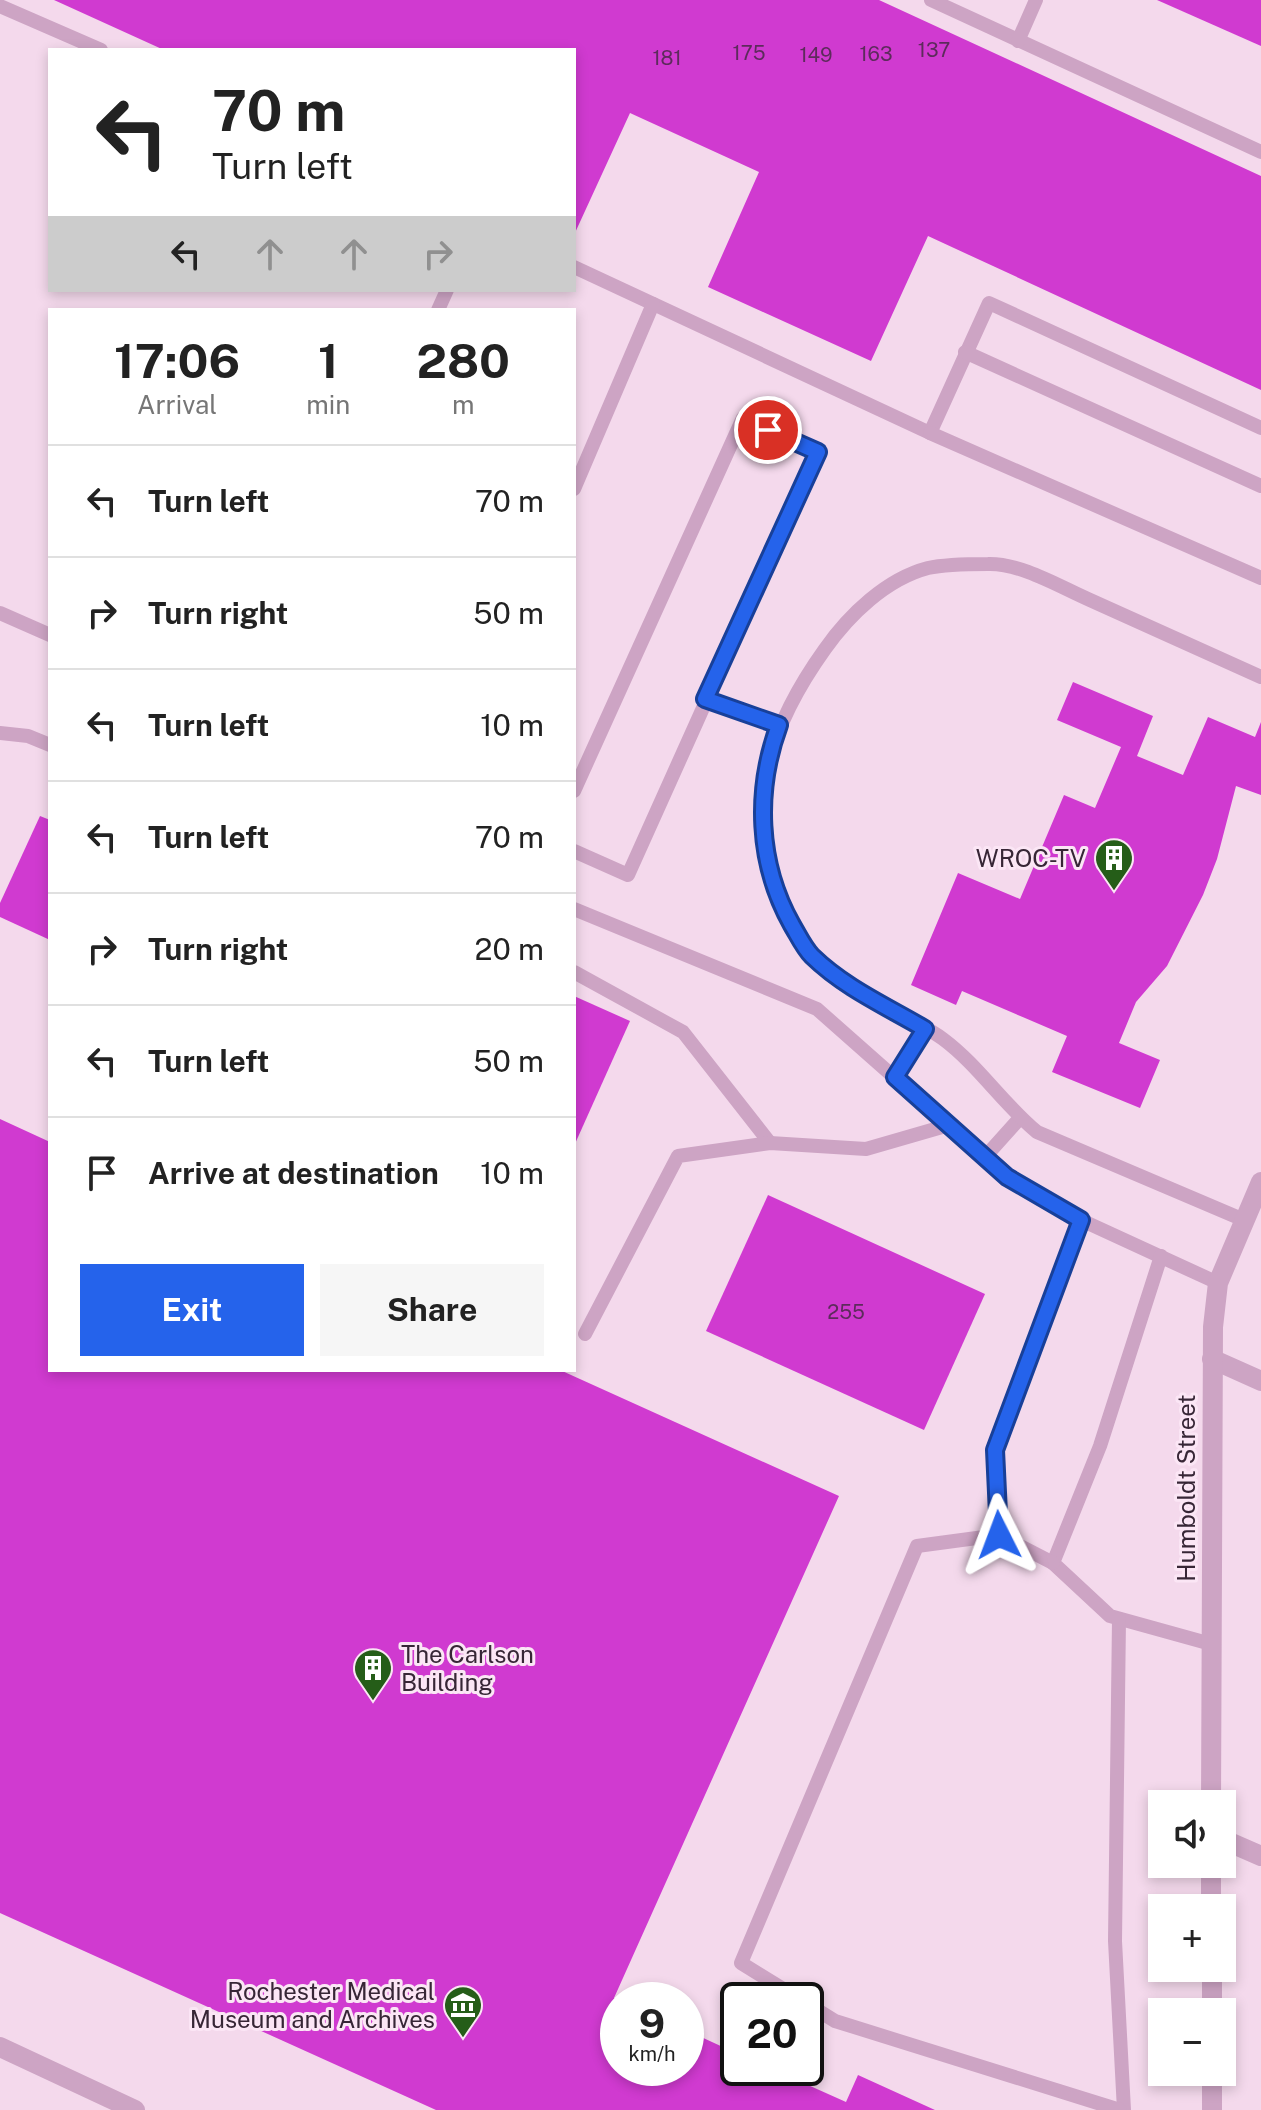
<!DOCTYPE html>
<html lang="en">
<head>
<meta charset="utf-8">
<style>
	:root { --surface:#fff; --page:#f6f6f6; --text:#222; --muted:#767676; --line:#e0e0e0; --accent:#2563eb }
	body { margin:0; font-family:"Public Sans",sans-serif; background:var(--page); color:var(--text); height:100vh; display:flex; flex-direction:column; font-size:30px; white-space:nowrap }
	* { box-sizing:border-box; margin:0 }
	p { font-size:26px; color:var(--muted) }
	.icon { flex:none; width:44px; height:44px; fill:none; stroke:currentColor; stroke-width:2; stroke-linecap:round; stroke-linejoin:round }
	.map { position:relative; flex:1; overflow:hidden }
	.drawer { position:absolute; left:48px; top:308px; width:528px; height:1064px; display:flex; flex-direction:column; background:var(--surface); border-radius:0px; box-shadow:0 4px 12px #0003 }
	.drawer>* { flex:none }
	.guide { position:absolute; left:48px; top:48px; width:528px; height:244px; border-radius:0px; box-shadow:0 4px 12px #0003; background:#fff; color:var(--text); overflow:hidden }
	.tools { position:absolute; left:1148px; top:1790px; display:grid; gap:16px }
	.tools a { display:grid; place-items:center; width:88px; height:88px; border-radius:0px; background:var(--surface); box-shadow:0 4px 12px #0003; font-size:40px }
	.speed { position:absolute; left:600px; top:1982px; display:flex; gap:16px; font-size:40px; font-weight:700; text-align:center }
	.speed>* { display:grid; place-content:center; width:104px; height:104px; border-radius:50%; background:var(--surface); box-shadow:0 4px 12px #0003; line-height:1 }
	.speed small { font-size:20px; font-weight:400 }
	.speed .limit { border:4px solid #111; border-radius:12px; background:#fff; color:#111 }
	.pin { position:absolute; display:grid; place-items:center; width:68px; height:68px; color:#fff; margin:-34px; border:4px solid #fff; border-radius:50%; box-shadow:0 2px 8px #0007 }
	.me { position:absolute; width:88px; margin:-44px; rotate:357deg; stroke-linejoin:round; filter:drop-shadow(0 0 6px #0008) }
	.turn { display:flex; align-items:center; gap:28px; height:168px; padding:0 32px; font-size:36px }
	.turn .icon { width:104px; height:104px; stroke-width:2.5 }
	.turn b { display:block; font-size:56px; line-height:68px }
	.lanes { display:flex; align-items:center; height:76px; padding:0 32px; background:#0003; justify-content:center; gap:40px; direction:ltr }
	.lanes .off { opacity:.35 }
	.eta { display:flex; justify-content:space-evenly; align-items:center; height:136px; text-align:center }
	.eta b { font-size:48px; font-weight:700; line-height:56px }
	.action { display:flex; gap:16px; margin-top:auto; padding:16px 32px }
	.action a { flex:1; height:92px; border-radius:0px; background:var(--accent); color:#fff; font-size:32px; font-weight:700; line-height:92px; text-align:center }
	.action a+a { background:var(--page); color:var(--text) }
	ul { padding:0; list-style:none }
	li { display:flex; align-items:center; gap:24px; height:112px; padding:0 32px; border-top:2px solid var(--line) }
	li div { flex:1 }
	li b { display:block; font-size:30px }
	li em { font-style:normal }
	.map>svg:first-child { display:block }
	.building { fill:#d03ad0 }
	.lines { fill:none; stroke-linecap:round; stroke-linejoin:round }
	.service { stroke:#cda4c4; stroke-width:14 }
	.minor { stroke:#cda4c4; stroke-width:20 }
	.tertiary { stroke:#cda4c4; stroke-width:20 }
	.route-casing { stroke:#184099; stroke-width:20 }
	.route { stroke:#2563eb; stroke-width:14 }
	.labels { text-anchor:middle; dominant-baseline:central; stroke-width:6; stroke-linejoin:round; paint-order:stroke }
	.number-label { font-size:20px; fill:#5d2b5c }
	.poi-label { font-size:24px; fill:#372636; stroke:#fbe6f5; text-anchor:end }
	.street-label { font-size:24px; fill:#372636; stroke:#fbe6f5 }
</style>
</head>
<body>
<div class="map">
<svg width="1261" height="2110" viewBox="0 0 1261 2110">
	<rect width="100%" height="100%" fill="#f4d9ec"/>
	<g class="building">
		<path d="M54,0H879L1261,176V390L928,236L871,361L708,287L759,172L630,113L574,235V50H164Z"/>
		<path d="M1157,0H1261V46Z"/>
		<path d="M1073,682L1153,716L1137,756L1183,775L1208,717L1255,737L1261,722V795L1236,786L1217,859L1203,895L1167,966L1136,1002L1119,1043L1160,1060L1140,1108L1052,1072L1067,1036L962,991L956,1005L911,985L958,873L1020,899L1064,795L1095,808L1121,747L1057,720Z"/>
		<path d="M40,816L50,820V940L0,917V903Z"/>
		<path d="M574,996L630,1021L574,1146Z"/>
		<path d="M0,1119L50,1142V1370H560L839,1496L614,1998L618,2000V2068H686V2030L738,2054V2068H770L846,2102L858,2075L935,2110H436L0,1913Z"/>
		<path d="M768,1195L985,1294L924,1430L706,1331Z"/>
	</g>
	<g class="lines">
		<g class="service">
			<path d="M931,0L1261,152"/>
			<path d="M0,6L101,50"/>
			<path d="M1018,41L1036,0"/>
			<path d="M574,267L930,433L989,303L1261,428"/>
			<path d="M438,310L447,290"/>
			<path d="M965,352L1261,486"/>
			<path d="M930,433L1261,578"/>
			<path d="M574,489L653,304"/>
			<path d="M0,613L50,635"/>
			<path d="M705,699L779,725"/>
			<path d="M0,733L28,736L50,745"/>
			<path d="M574,791L743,418L818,452L628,875L574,851"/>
			<path d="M574,909L817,1009L1007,1177L1081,1220L1218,1283"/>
			<path d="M574,972L683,1032L770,1143"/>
			<path d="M895,1077L925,1029"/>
			<path d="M985,1157L1020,1118"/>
			<path d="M1244,1220L1037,1132C1003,1104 978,1065 943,1039C901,1008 837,995 807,950C735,843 754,748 825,649C849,615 886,579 928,568C946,564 970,564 988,564C1021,563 1060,587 1090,600C1147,626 1204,651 1261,677"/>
			<path d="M1161,1256L1100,1446L1053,1563L1110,1616L1211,1644"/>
			<path d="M585,1334L678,1156L770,1143L866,1149L949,1125"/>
			<path d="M999,1535L1053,1563"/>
			<path d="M1119,1619L1115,1941L1124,2110"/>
			<path d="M801,2000L741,1963L917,1546L999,1535L995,1450L1081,1220"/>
			<path d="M806,2003L835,2021L1120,2110"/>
		</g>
		<g class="minor">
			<path d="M1212,1359L1261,1381"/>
			<path d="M1222,1839L1261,1856"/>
			<path d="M0,2047L135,2110"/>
		</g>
		<g class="tertiary">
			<path d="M1211,1804L1213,1327L1218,1283L1261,1182"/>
			<path d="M1211,1864V1908"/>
			<path d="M1212,1968V2012"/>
			<path d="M1212,2072V2110"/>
		</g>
	</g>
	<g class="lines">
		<g class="route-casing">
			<path id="route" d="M768,430L818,452L705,699L779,725C755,790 757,863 792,925C798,935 804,948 812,956C845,988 886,1006 925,1029L895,1077L1007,1177L1081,1220L995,1450L999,1535"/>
		</g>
		<use href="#route" class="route"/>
	</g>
	<defs>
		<g id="building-pin" transform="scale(2)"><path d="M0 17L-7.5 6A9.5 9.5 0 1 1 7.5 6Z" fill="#255d18" stroke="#fbe6f5"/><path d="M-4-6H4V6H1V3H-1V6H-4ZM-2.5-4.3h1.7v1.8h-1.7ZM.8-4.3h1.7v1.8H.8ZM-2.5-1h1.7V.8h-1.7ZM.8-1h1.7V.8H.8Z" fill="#fff"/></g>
		<g id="museum-pin" transform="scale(2)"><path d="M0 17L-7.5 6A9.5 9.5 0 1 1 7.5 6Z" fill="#255d18" stroke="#fbe6f5"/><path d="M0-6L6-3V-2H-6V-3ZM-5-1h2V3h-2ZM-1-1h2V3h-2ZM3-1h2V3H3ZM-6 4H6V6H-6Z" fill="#fff"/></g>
	</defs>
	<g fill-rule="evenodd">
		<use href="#building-pin" x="1114" y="858"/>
		<use href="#building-pin" x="373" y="1668"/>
		<use href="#museum-pin" x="463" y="2005"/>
	</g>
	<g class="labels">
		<g class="number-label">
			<text x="934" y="50">137</text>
			<text x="749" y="53">175</text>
			<text x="876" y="54">163</text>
			<text x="816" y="55">149</text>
			<text x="667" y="58">181</text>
			<text x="846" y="1312">255</text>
		</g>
		<g class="poi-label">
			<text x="1086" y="858">WROC-TV</text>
			<text x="401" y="1654" text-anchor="start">The Carlson<tspan x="401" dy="28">Building</tspan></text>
			<text x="435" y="1991">Rochester Medical<tspan x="435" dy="28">Museum and Archives</tspan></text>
		</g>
		<g class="street-label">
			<text transform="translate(1186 1488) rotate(-90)">Humboldt Street</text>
		</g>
	</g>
</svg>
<div class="tools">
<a><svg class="icon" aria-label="sound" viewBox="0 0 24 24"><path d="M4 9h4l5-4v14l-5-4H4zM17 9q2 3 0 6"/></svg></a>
<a>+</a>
<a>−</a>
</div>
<div class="speed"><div>9<small>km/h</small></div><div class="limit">20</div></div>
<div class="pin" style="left:768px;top:430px;background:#d93025"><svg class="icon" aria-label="arrive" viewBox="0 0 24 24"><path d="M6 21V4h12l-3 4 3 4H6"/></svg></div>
<svg class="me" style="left:999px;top:1535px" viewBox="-20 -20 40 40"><path d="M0-17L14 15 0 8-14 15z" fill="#2563eb" stroke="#fff" stroke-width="4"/></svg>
<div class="guide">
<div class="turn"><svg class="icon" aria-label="left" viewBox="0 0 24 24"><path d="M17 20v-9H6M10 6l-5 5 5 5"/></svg><div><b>70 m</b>Turn left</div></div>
<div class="lanes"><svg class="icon" aria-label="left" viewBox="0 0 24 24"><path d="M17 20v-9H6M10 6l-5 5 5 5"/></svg><svg class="icon off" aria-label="ahead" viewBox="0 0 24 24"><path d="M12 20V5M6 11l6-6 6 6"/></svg><svg class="icon off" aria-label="ahead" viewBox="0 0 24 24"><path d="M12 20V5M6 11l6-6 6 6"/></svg><svg class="icon off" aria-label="right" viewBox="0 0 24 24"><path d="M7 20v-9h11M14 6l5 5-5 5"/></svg></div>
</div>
<section class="drawer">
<div class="eta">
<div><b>17:06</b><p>Arrival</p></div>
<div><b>1</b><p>min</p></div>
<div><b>280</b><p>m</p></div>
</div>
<ul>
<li><svg class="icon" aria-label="left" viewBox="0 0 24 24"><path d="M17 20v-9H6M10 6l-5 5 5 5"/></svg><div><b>Turn left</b></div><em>70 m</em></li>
<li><svg class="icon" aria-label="right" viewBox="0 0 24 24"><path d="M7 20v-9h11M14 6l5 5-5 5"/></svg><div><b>Turn right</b></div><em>50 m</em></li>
<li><svg class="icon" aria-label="left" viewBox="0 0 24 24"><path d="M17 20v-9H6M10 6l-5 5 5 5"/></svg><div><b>Turn left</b></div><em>10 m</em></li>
<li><svg class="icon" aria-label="left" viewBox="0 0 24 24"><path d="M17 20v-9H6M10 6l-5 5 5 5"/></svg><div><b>Turn left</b></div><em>70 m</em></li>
<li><svg class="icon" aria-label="right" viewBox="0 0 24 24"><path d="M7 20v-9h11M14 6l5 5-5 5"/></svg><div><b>Turn right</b></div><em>20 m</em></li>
<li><svg class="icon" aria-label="left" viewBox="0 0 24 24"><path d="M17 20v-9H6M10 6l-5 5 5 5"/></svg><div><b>Turn left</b></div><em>50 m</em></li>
<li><svg class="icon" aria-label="arrive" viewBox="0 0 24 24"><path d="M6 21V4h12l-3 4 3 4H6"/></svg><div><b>Arrive at destination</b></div><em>10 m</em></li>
</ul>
<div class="action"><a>Exit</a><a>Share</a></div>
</section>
</div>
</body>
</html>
